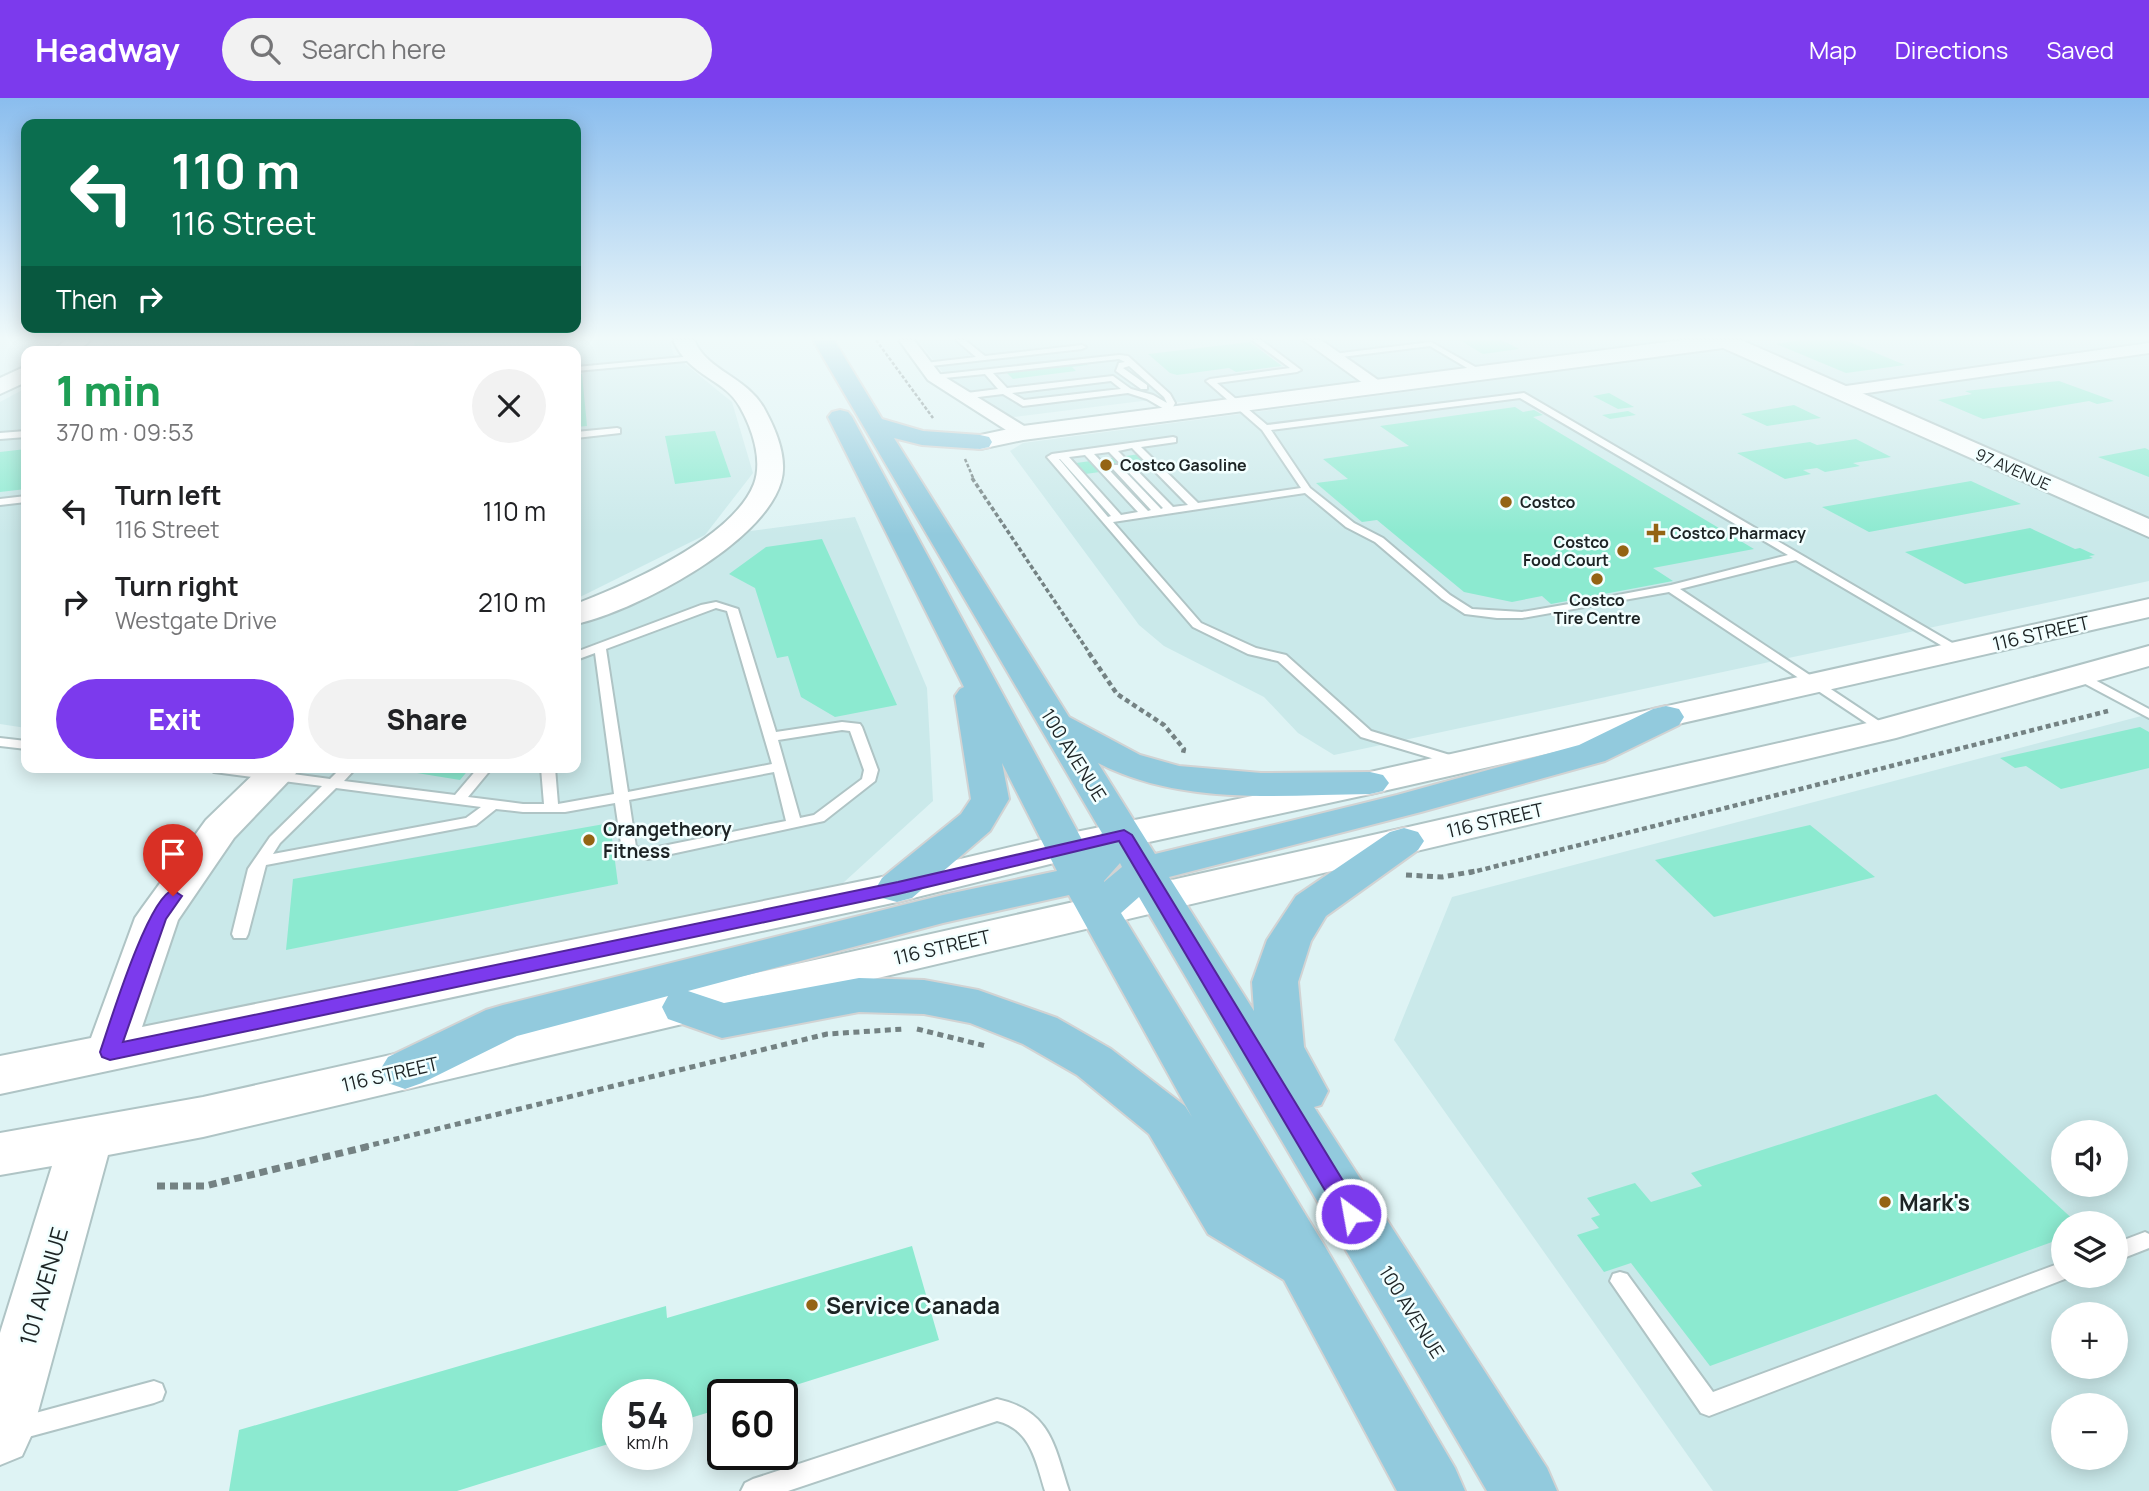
<!DOCTYPE html>
<html lang="en">
<head>
<meta charset="utf-8">
<style>
	:root { --surface:#fff; --page:#f2f2f2; --text:#202124; --muted:#757577; --accent:#7c3aed }
	body { margin:0; font-family:Manrope,sans-serif; background:var(--page); color:var(--text); height:100vh; display:flex; flex-direction:column; font-size:26px; white-space:nowrap }
	* { box-sizing:border-box; margin:0 }
	p { font-size:23px; color:var(--muted) }
	.icon { flex:none; width:38px; height:38px; fill:none; stroke:currentColor; stroke-width:2; stroke-linecap:round; stroke-linejoin:round }
	.map { position:relative; flex:1; overflow:hidden }
	.drawer { position:absolute; left:21px; top:248px; width:560px; height:427px; display:flex; flex-direction:column; background:var(--surface); border-radius:14px; box-shadow:0 4px 18px #0003 }
	.drawer>* { flex:none }
	.hud { position:absolute; left:21px; top:21px; width:560px; height:214px; border-radius:14px; box-shadow:0 4px 18px #0003; background:#0b6e4f; color:#fff; overflow:hidden }
	.tools { position:absolute; left:2051px; top:1022px; display:grid; gap:14px }
	.tools a { display:grid; place-items:center; width:77px; height:77px; border-radius:50%; background:var(--surface); box-shadow:0 4px 18px #0003; font-size:35px }
	.speed { position:absolute; left:602px; top:1281px; display:flex; gap:14px; font-size:35px; font-weight:700; text-align:center }
	.speed>* { display:grid; place-content:center; width:91px; height:91px; border-radius:50%; background:var(--surface); box-shadow:0 4px 18px #0003; line-height:1 }
	.speed small { font-size:18px; font-weight:400 }
	.speed .limit { border:4px solid #111; border-radius:10px; background:#fff; color:#111 }
	.pin { position:absolute; display:grid; place-items:center; width:60px; height:60px; color:#fff; margin:-72px -30px; border-radius:50% 50% 50% 0; rotate:-45deg; box-shadow:0 0 7px #0007 }
	.pin .icon { rotate:45deg }
	.me { position:absolute; width:77px; margin:-38px; rotate:328deg; stroke-linejoin:round; filter:drop-shadow(0 0 5px #0008) }
	.turn { display:flex; align-items:center; gap:24px; height:147px; padding:0 35px; font-size:32px }
	.turn .icon { width:91px; height:91px; stroke-width:2.5 }
	.turn b { display:block; font-size:49px; line-height:60px }
	.then { display:flex; align-items:center; height:66px; padding:0 35px; background:#0003; gap:14px; font-size:26px }
	.round { display:grid; place-items:center; flex:none; width:74px; height:74px; border-radius:37px; background:var(--page) }
	.overview { display:flex; align-items:center; justify-content:space-between; height:119px; padding:0 35px }
	h1 { font-size:42px; font-weight:800; line-height:52px; color:#1e9e55 }
	.primary-button { display:flex; gap:14px; margin-top:auto; padding:14px 35px }
	.primary-button a { flex:1; height:80px; border-radius:42px; background:var(--accent); color:#fff; font-size:28px; font-weight:800; line-height:80px; text-align:center }
	.primary-button a+a { background:var(--page); color:var(--text) }
	ul { padding:0; list-style:none }
	li { display:flex; align-items:center; gap:21px; height:91px; padding:0 35px }
	li div { flex:1 }
	li b { display:block; font-size:26px }
	li em { font-style:normal }
	header { display:flex; align-items:center; gap:42px; box-sizing:border-box; height:98px; padding:0 35px; background:var(--accent); color:#fff }
	header strong { font-size:33px }
	nav { display:flex; gap:38px; margin-inline-start:auto; font-size:24px }
	.search { width:490px; height:63px; background:var(--page); display:flex; align-items:center; gap:18px; box-sizing:border-box; padding:0 24px; border-radius:38px; color:var(--muted); font-size:26px }
	.map>svg:first-child { display:block }
	.built { fill:#cae9ea; fill-rule:evenodd }
	.building { fill:#8cead0 }
	.lines { fill:none; stroke-linecap:round; stroke-linejoin:round }
	.lane-casing { stroke:#afc4c5; stroke-width:4 }
	.street-casing { stroke:#afc4c5; stroke-width:4 }
	.secondary-casing { stroke:#afc4c5; stroke-width:4 }
	.primary-casing { stroke:#d2d3d3; stroke-width:4 }
	.path-far4 { stroke:#748283; stroke-width:2.5; stroke-dasharray:3.5 2; stroke-linecap:butt }
	.path-far3 { stroke:#748283; stroke-width:3.5; stroke-dasharray:4.5 2.5; stroke-linecap:butt }
	.path-far2 { stroke:#748283; stroke-width:4.5; stroke-dasharray:5 3.5; stroke-linecap:butt }
	.path-far1 { stroke:#748283; stroke-width:5; stroke-dasharray:6 4.5; stroke-linecap:butt }
	.path { stroke:#748283; stroke-width:7; stroke-dasharray:8 5; stroke-linecap:butt }
	.lane { fill:#fff; fill-rule:evenodd }
	.street { fill:#fff; fill-rule:evenodd }
	.secondary { fill:#fff; fill-rule:evenodd }
	.primary { fill:#92cadd; fill-rule:evenodd }
	.route { fill:#7c3aed; stroke:#51269a; stroke-width:2 }
	.poi-dot { fill:#946414; stroke:#f2ffff; stroke-width:2.5 }
	.labels { text-anchor:middle; dominant-baseline:central; stroke-width:5; stroke-linejoin:round; paint-order:stroke }
	.far-poi-label { font-size:16px; font-weight:bold; fill:#1d2425; stroke:#f2ffff; text-anchor:start }
	.far-street-label { font-size:16px; fill:#1d2425; stroke:#f2ffff }
	.street-label { font-size:19px; fill:#1d2425; stroke:#f2ffff }
	.poi-label { font-size:19px; font-weight:bold; fill:#1d2425; stroke:#f2ffff; text-anchor:start }
	.near-poi-label { font-size:23px; font-weight:bold; fill:#1d2425; stroke:#f2ffff; text-anchor:start }
	.near-street-label { font-size:23px; fill:#1d2425; stroke:#f2ffff }
</style>
</head>
<body>
<header>
<strong>Headway</strong>
<div class="search"><svg class="icon" aria-label="search" viewBox="0 0 24 24"><circle cx="10" cy="10" r="6"/><path d="M15 15l6 6"/></svg>Search here</div>
<nav><a>Map</a><a>Directions</a><a>Saved</a></nav>
</header>
<div class="map">
<svg width="2149" height="1393" viewBox="0 0 2149 1393">
	<rect width="100%" height="100%" fill="#def3f4"/>
	<g class="built">
		<path d="M109,242H670L673,256L732,304L753,375L705,437L576,501V254H92Z"/>
		<path d="M918,242H2149V483L1334,657L1298,635L1264,599L1164,548L1139,527L1010,353L1023,345L1511,280L1493,268L1226,305L1142,303L1013,319L947,280Z"/>
		<path d="M26,290V630L0,626V304Z"/>
		<path d="M855,419L927,590L933,703L820,806L110,954L157,820L282,670H576V517L728,436Z"/>
		<path d="M2149,616V1393H1713L1394,942L1452,799ZM2063,1034H2116V1087H2063ZM2063,1125H2116V1178H2063ZM2063,1216H2116V1269H2063ZM2063,1307H2116V1360H2063Z"/>
	</g>
	<g class="building">
		<path d="M415,242H470V244L414,250Z"/>
		<path d="M1459,242H1502L1519,251L1483,256Z"/>
		<path d="M1799,242H1845L1905,267L1846,275L1776,246Z"/>
		<path d="M1250,244L1282,268L1236,274L1229,270L1177,277L1170,275L1148,256Z"/>
		<path d="M1082,262L1088,267L1072,269L1076,273L1013,281L1004,272Z"/>
		<path d="M576,276H582L587,328L576,329Z"/>
		<path d="M2059,283L2114,303L2097,306L2089,303L1983,321L1938,302L1972,296L1965,293Z"/>
		<path d="M1609,295L1634,309L1618,311L1593,298Z"/>
		<path d="M1794,307L1821,320L1767,328L1741,316Z"/>
		<path d="M1515,309L1523,314L1534,312L1543,317L1533,319L1754,451L1653,470L1673,483L1551,506L1542,498L1512,504L1464,494L1377,422L1362,424L1316,385L1348,381L1323,361L1409,348L1380,328Z"/>
		<path d="M1628,313L1636,317L1610,321L1602,317Z"/>
		<path d="M715,333L731,379L675,386L665,338Z"/>
		<path d="M1856,341L1891,359L1853,365L1860,368L1825,374L1817,370L1803,372L1811,376L1785,381L1737,355L1810,344L1817,347Z"/>
		<path d="M2145,350L2149,352V379L2098,359Z"/>
		<path d="M26,351V391L0,394V354Z"/>
		<path d="M1147,355L1157,366L1064,379L1055,368Z"/>
		<path d="M1971,383L2021,406L1869,434L1822,409Z"/>
		<path d="M2030,430L2075,451L2080,450L2095,457L2089,458L2093,460L1965,486L1905,454Z"/>
		<path d="M822,441L897,607L835,619L801,599L788,558L777,560L755,490L729,476L766,449Z"/>
		<path d="M2140,629L2149,634V670L2061,691L2026,668L2015,670L2000,660Z"/>
		<path d="M386,670H470L460,682Z"/>
		<path d="M610,725L618,786L286,852L293,781Z"/>
		<path d="M1810,727L1875,779L1714,819L1655,762Z"/>
		<path d="M1936,996L2077,1125H2063V1140L1710,1268L1631,1165L1604,1174L1577,1137L1599,1130L1591,1120L1600,1117L1587,1100L1635,1085L1651,1104L1702,1088L1691,1075Z"/>
		<path d="M912,1148L939,1242L764,1297H723V1310L677,1324V1297H618V1343L457,1393H229L239,1332L666,1208L667,1220Z"/>
	</g>
	<g class="lines">
		<g class="lane-casing">
			<g id="lane">
				<path d="M956,242H965L985,258L1082,247L1086,249L1082,251L922,269V265H925L976,259Z"/>
				<path d="M1252,242H1261L1301,272L1297,274L1217,285L1267,327L1524,295L1966,553L1964,556H1956L1796,462L1680,491L1888,629L1890,632L1888,635L1883,636L1669,494L1522,520H1497L1465,516L1442,501L1375,444L1346,429L1305,395L1113,424L1201,525L1256,550L1286,557L1371,633L1463,661L1465,664L1458,668L1361,639L1278,563L1248,556L1193,529L1047,359L1052,356L1173,339L1176,340V344L1141,349L1198,405L1301,390L1262,332L1206,283L1210,281L1290,270ZM1520,300L1788,457L1671,487L1575,505L1522,514L1472,511L1450,497L1383,440L1354,425L1310,390L1271,332ZM1132,350L1188,407L1173,409L1118,353ZM1109,354L1163,410L1161,411L1119,367H1113V371L1151,412L1148,413L1094,356ZM1085,357L1138,414L1121,417L1069,359ZM1059,361H1060L1111,418L1108,419Z"/>
				<path d="M1431,244L1486,275L1479,277L1430,248L1333,260L1329,258L1333,256Z"/>
				<path d="M1119,257L1128,258L1170,296L1175,305L1173,309L1178,313L1177,315H1171L1147,301L1128,295L1023,308L1003,296L962,301L958,298L959,296L998,291L985,276L934,281L930,279L934,277ZM1119,261L1125,264L1119,265L1116,273L1141,291H1147V287L1123,270L1129,268L1164,299L1167,305L1153,297L1131,291L1113,278L1007,290L993,275ZM1111,283L1121,291L1024,302L1012,295Z"/>
				<path d="M694,258H697V262L576,273V269Z"/>
				<path d="M617,330L620,331V335L576,340V334Z"/>
				<path d="M26,333V339L0,341V335Z"/>
				<path d="M26,398V404L0,407V401Z"/>
				<path d="M716,504L738,511L776,634L842,624L860,626L862,629L878,672L875,683L824,723L648,761L624,755L622,752L615,705L565,714H523L496,711L476,727L471,728L266,767L248,836L246,840H234L232,836L248,771L270,739L322,688L214,674L207,670H248L330,681L341,670H356L344,683L455,697L478,670H492L468,699L523,706H544L541,670H555L558,706L614,696L595,555L576,562V554L701,507ZM716,510L727,513L772,666L628,694L606,551ZM842,632L850,633L864,672L862,681L814,717L800,720L778,642ZM774,674L786,723L648,751L636,749L629,702ZM336,690L481,709L466,720L273,756L280,745Z"/>
				<path d="M2080,574L2149,611V620L2076,581L2074,578L2076,575Z"/>
				<path d="M0,640L26,643V651L0,648Z"/>
				<path d="M2145,1134L2149,1136V1150L2116,1163V1145Z"/>
				<path d="M2063,1164V1178H2071L2070,1179L1709,1318L1701,1315L1610,1183L1613,1176L1620,1174L1627,1176L1713,1294Z"/>
				<path d="M154,1283L162,1286L165,1294L162,1302L154,1305L17,1342L9,1339L6,1331L9,1323L17,1320Z"/>
				<path d="M997,1301C1051,1313 1054,1347 1069,1393H1045C1036,1364 1031,1331 997,1323L788,1393H741L745,1385L753,1381Z"/>
			</g>
		</g>
		<g class="street-casing">
			<g id="street">
				<path d="M899,242H914L940,276L1029,331L1032,335L1029,339H1017L928,282Z"/>
				<path d="M1303,242H1321L1388,289L1380,294L1374,293Z"/>
				<path d="M2149,245V255L1839,299L1831,294L1839,289Z"/>
			</g>
		</g>
		<g class="secondary-casing">
			<g id="secondary">
				<path d="M66,242H91L77,254H51Z"/>
				<path d="M673,242H694C708,274 748,279 765,312C776,332 788,361 781,384C763,446 635,513 576,526V506C628,486 733,440 754,386C763,362 752,330 740,309C724,280 689,279 673,242Z"/>
				<path d="M1682,242H1741L2149,421V439L1723,250L1023,342L980,351L971,349L968,344L971,339L1023,328Z"/>
				<path d="M26,268V284L0,296V280Z"/>
				<path d="M2149,501V519L1370,696L1066,762L897,804L0,996V958L91,940L135,820L142,810L206,722L260,670H301L234,740L178,822L142,929L897,776L1066,736L1370,674Z"/>
				<path d="M2149,548V568L1896,640L203,1039L108,1057L32,1336L22,1358L0,1367V1235L52,1068L0,1077V1035L203,999L1404,730L1876,623Z"/>
			</g>
		</g>
		<g class="primary-casing">
			<path id="primary" d="M813,242H834L882,321L923,333L980,337L989,339L992,344L989,349L980,351L922,347L894,340L1069,619L1140,657L1179,668L1261,675L1370,674L1383,677L1389,685L1383,693L1370,696C1281,697 1181,708 1098,665L1155,756L1397,697L1579,647L1653,611L1666,608L1679,611L1684,619L1679,627L1605,663L1421,714L1169,779L1254,913L1252,884L1267,842L1296,798L1390,734L1404,730L1418,734L1424,743L1418,752L1326,818L1311,843L1298,884L1304,949L1328,993L1321,1007L1314,1009L1547,1370L1557,1393H1487L1139,799L1121,815L1324,1147L1455,1370L1465,1393H1397L1284,1182L1208,1136L1149,1036L1077,977L1023,946L970,925L924,916L859,914L722,940L668,921L662,909L668,898L517,938L422,985L405,991L388,985L380,972L388,959L486,912L503,907L943,797L1057,773L1002,665L1009,701L990,733L912,800L897,804L882,800L876,790L882,780L961,716L971,701L955,598L960,591L964,589L828,319L832,314L840,312L848,314L852,319L1087,751L1102,735ZM1120,765L1122,769L1104,784V783ZM1069,797L1192,1019L1185,1008L1111,951L1057,920L978,892L924,882L859,880L724,905L688,893L943,825Z"/>
		</g>
		<g class="path-far4">
			<path d="M876,242L933,320"/>
			<path d="M965,361L974,382"/>
		</g>
		<path class="path-far3" d="M972,380L1090,556"/>
		<g class="path-far2">
			<path d="M1089,555L1117,596L1164,627L1184,651L1183,655"/>
			<path d="M1469,775L2108,613"/>
		</g>
		<g class="path-far1">
			<path d="M1406,777L1442,779L1476,773"/>
			<path d="M917,931L986,948"/>
			<path d="M363,1049L827,936L904,931"/>
		</g>
		<path class="path" d="M157,1088H205L370,1048"/>
		<use href="#lane" class="lane"/>
		<use href="#street" class="street"/>
		<use href="#secondary" class="secondary"/>
		<use href="#primary" class="primary"/>
	</g>
	<linearGradient id="sky" x2="0" y2="1"><stop stop-color="#8abdee"/><stop offset="0.55" stop-color="#f0fafa"/><stop offset="1" stop-color="#f0fafa" stop-opacity="0"/></linearGradient>
	<rect width="2149" height="437" fill="url(#sky)"/>
	<path class="route" d="M1124,732L1132,737L1359,1109L1362,1116L1359,1123L1351,1125L1343,1123L1119,743L898,796L110,962L102,959L100,954C110,925 148,799 173,792L182,798L166,821L123,944L898,784Z"/>
	<g class="poi-dot">
		<circle cx="1106" cy="367" r="7"/>
		<circle cx="1506" cy="404" r="7"/>
		<path d="M1652.5 424.5h7v7h7v7h-7v7h-7v-7h-7v-7h7z"/>
		<circle cx="1623" cy="453" r="7"/>
		<circle cx="1597" cy="481" r="7"/>
		<circle cx="589" cy="742" r="7"/>
		<circle cx="1885" cy="1104" r="7"/>
		<circle cx="812" cy="1207" r="7"/>
	</g>
	<g class="labels">
		<g class="far-poi-label">
			<text x="1120" y="367">Costco Gasoline</text>
			<text x="1520" y="404">Costco</text>
			<text x="1670" y="435">Costco Pharmacy</text>
			<text x="1609" y="444" text-anchor="end">Costco<tspan x="1609" dy="18">Food Court</tspan></text>
			<text x="1597" y="502" text-anchor="middle">Costco<tspan x="1597" dy="18">Tire Centre</tspan></text>
		</g>
		<g class="far-street-label">
			<text transform="translate(2013 371) rotate(24)">97 AVENUE</text>
		</g>
		<g class="street-label">
			<text transform="translate(2041 535) rotate(-13)">116 STREET</text>
			<text transform="translate(1074 657) rotate(58)">100 AVENUE</text>
			<text transform="translate(1495 722) rotate(-13)">116 STREET</text>
			<text transform="translate(942 849) rotate(-13)">116 STREET</text>
			<text transform="translate(390 976) rotate(-13)">116 STREET</text>
			<text transform="translate(1412 1214) rotate(58)">100 AVENUE</text>
		</g>
		<g class="poi-label">
			<text x="603" y="731">Orangetheory<tspan x="603" dy="22">Fitness</tspan></text>
		</g>
		<g class="near-poi-label">
			<text x="1899" y="1104">Mark's</text>
			<text x="826" y="1207">Service Canada</text>
		</g>
		<g class="near-street-label">
			<text transform="translate(43 1188) rotate(-74)">101 AVENUE</text>
		</g>
	</g>
</svg>
<div class="tools">
<a><svg class="icon" aria-label="sound" viewBox="0 0 24 24"><path d="M4 9h4l5-4v14l-5-4H4zM17 9q2 3 0 6"/></svg></a>
<a><svg class="icon" aria-label="layers" viewBox="0 0 24 24"><path d="M12 4l9 5-9 5-9-5zM3 14l9 5 9-5"/></svg></a>
<a>+</a>
<a>−</a>
</div>
<div class="speed"><div>54<small>km/h</small></div><div class="limit">60</div></div>
<div class="pin" style="left:173px;top:798px;background:#d93025"><svg class="icon" aria-label="arrive" viewBox="0 0 24 24"><path d="M6 21V4h12l-3 4 3 4H6"/></svg></div>
<svg class="me" style="left:1351px;top:1116px" viewBox="-20 -20 40 40"><circle r="17" fill="#7c3aed" stroke="#fff" stroke-width="3"/><path d="M0-11L8 9 0 5-8 9z" fill="#fff"/></svg>
<div class="hud">
<div class="turn"><svg class="icon" aria-label="left" viewBox="0 0 24 24"><path d="M17 20v-9H6M10 6l-5 5 5 5"/></svg><div><b>110 m</b>116 Street</div></div>
<div class="then">Then<svg class="icon" aria-label="right" viewBox="0 0 24 24"><path d="M7 20v-9h11M14 6l5 5-5 5"/></svg></div>
</div>
<section class="drawer">
<div class="overview"><div><h1>1 min</h1><p>370 m · 09:53</p></div><a class="round"><svg class="icon" aria-label="close" viewBox="0 0 24 24"><path d="M6 6l12 12M18 6L6 18"/></svg></a></div>
<ul>
<li><svg class="icon" aria-label="left" viewBox="0 0 24 24"><path d="M17 20v-9H6M10 6l-5 5 5 5"/></svg><div><b>Turn left</b><p>116 Street</p></div><em>110 m</em></li>
<li><svg class="icon" aria-label="right" viewBox="0 0 24 24"><path d="M7 20v-9h11M14 6l5 5-5 5"/></svg><div><b>Turn right</b><p>Westgate Drive</p></div><em>210 m</em></li>
</ul>
<div class="primary-button"><a>Exit</a><a>Share</a></div>
</section>
</div>
</body>
</html>
